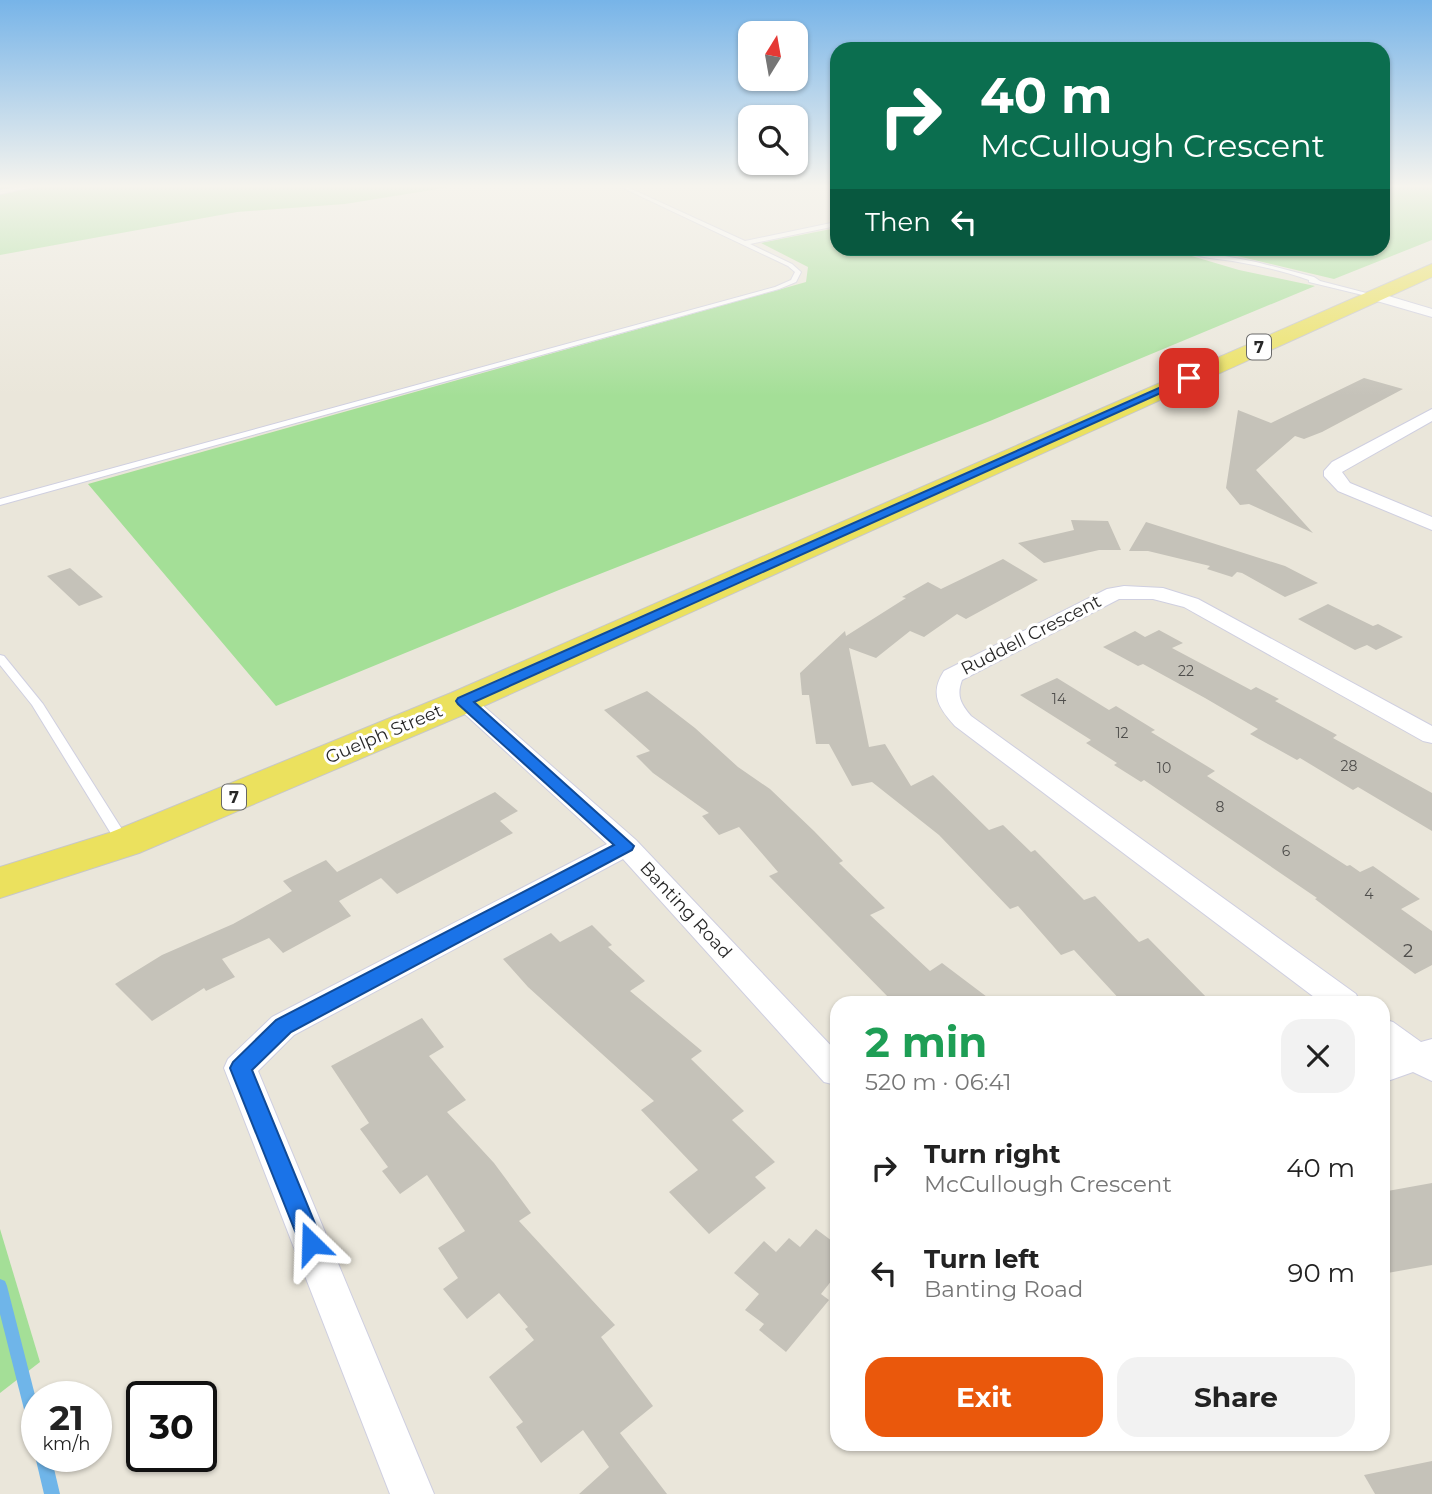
<!DOCTYPE html>
<html lang="en">
<head>
<meta charset="utf-8">
<style>
	:root { --surface:#fff; --page:#f2f2f2; --text:#222; --muted:#767676; --accent:#ea580c }
	body { margin:0; font-family:Montserrat,sans-serif; background:var(--page); color:var(--text); height:100vh; display:flex; flex-direction:column; font-size:26px; white-space:nowrap }
	* { box-sizing:border-box; margin:0 }
	p { font-size:23px; color:var(--muted) }
	.icon { flex:none; width:38px; height:38px; fill:none; stroke:currentColor; stroke-width:2; stroke-linecap:round; stroke-linejoin:round }
	.map { position:relative; flex:1; overflow:hidden }
	.side { position:absolute; left:830px; top:996px; width:560px; height:455px; display:flex; flex-direction:column; background:var(--surface); border-radius:21px; box-shadow:0 2px 5px #0004 }
	.side>* { flex:none }
	.top-card { position:absolute; left:830px; top:42px; width:560px; height:214px; border-radius:21px; box-shadow:0 2px 5px #0004; background:#0b6e4f; color:#fff; overflow:hidden }
	.needle { width:46px; rotate:11deg }
	.fabs { position:absolute; left:738px; top:21px; display:grid; gap:14px }
	.fabs a { display:grid; place-items:center; width:70px; height:70px; border-radius:14px; background:var(--surface); box-shadow:0 2px 5px #0004; font-size:35px }
	.speed { position:absolute; left:21px; top:1381px; display:flex; gap:14px; font-size:35px; font-weight:700; text-align:center }
	.speed>* { display:grid; place-content:center; width:91px; height:91px; border-radius:50%; background:var(--surface); box-shadow:0 2px 5px #0004; line-height:1 }
	.speed small { font-size:18px; font-weight:400 }
	.speed .limit { border:4px solid #111; border-radius:10px; background:#fff; color:#111 }
	.pin { position:absolute; display:grid; place-items:center; width:60px; height:60px; color:#fff; margin:-30px; border-radius:14px; box-shadow:0 4px 10px #0006 }
	.me { position:absolute; width:77px; margin:-38px; rotate:338deg; stroke-linejoin:round; filter:drop-shadow(0 0 5px #0008) }
	.turn { display:flex; align-items:center; gap:24px; height:147px; padding:0 35px; font-size:32px }
	.turn .icon { width:91px; height:91px; stroke-width:2.5 }
	.turn b { display:block; font-size:49px; line-height:60px }
	.then { display:flex; align-items:center; height:66px; padding:0 35px; background:#0003; gap:14px; font-size:26px }
	.round { display:grid; place-items:center; flex:none; width:74px; height:74px; border-radius:21px; background:var(--page) }
	.headline { display:flex; align-items:center; justify-content:space-between; height:119px; padding:0 35px }
	h1 { font-size:42px; font-weight:700; line-height:52px; color:#1e9e55 }
	.button { display:flex; gap:14px; margin-top:auto; padding:14px 35px }
	.button a { flex:1; height:80px; border-radius:21px; background:var(--accent); color:#fff; font-size:28px; font-weight:700; line-height:80px; text-align:center }
	.button a+a { background:var(--page); color:var(--text) }
	ul { padding:0; list-style:none }
	li { display:flex; align-items:center; gap:21px; height:105px; padding:0 35px }
	li div { flex:1 }
	li b { display:block; font-size:26px }
	li em { font-style:normal }
	.map>svg:first-child { display:block }
	.green { fill:#a4df97 }
	.lines { fill:none; stroke-linecap:round; stroke-linejoin:round }
	.stream { fill:#6fb5e9; fill-rule:evenodd }
	.building { fill:#c5c2b9 }
	.lane-casing { stroke:#cfcfe0; stroke-width:2 }
	.street-casing { stroke:#cfcfe0; stroke-width:2 }
	.primary-casing { stroke:#c7c7c7; stroke-width:2 }
	.lane { fill:#fff; fill-rule:evenodd }
	.street { fill:#fff; fill-rule:evenodd }
	.primary { fill:#ebe15e; fill-rule:evenodd }
	.route { fill:#1a73e8; stroke:#114b97; stroke-width:2 }
	.labels { text-anchor:middle; dominant-baseline:central; stroke-width:6; stroke-linejoin:round; paint-order:stroke }
	.number-label { font-size:14px; fill:#4f4e4c }
	.shield { fill:#fff; stroke:#686868; stroke-width:2 }
	.shield-label { font-size:16px; font-weight:bold; fill:#282828 }
	.street-label { font-size:18px; fill:#282828; stroke:#fff }
	.near-number-label { font-size:18px; fill:#4f4e4c }
</style>
</head>
<body>
<div class="map">
<svg width="1432" height="1494" viewBox="0 0 1432 1494">
	<rect width="100%" height="100%" fill="#eae6da"/>
	<g class="green">
		<path d="M0,187H450L345,204L237,212L0,255Z"/>
		<path d="M1383,187H1432V240L1334,279L1208,249L1382,248Z"/>
		<path d="M836,228V248L1168,249L1239,270L1315,286L990,421L559,590L276,706L88,484L806,282L808,267L761,243Z"/>
		<path d="M0,1229L40,1362L0,1393Z"/>
	</g>
	<g class="lines">
		<g class="stream">
			<path d="M0,1279L5,1281L7,1286L37,1403V1440L32,1438L30,1433L0,1314Z"/>
			<path d="M37,1453V1456H51L60,1494H44L35,1456Z"/>
		</g>
	</g>
	<g class="building">
		<path d="M1364,378L1403,389L1322,432L1304,439L1295,436L1256,470L1313,533L1249,504L1240,505L1226,488L1238,410L1271,423Z"/>
		<path d="M1071,520L1108,521L1121,550H1099L1044,563L1018,543L1074,530Z"/>
		<path d="M1146,522L1285,566L1318,583L1285,597L1242,573L1237,572L1232,577L1207,569L1210,566L1148,551H1129Z"/>
		<path d="M1003,559L1038,580L966,619L957,614L924,637L910,631L876,658L849,648L869,747L885,744L911,786L933,775L989,830L1003,825L1031,852L1035,850L1084,900L1095,896L1139,942L1148,938L1212,1003H1123L1074,950L1061,955L1018,906L1010,909L939,835L872,782L852,786L829,744H816L809,695H802L800,673L845,631L846,636L906,598L902,597L928,582L941,589Z"/>
		<path d="M70,568L103,597L79,606L47,576Z"/>
		<path d="M1328,604L1373,626L1378,624L1403,637L1376,650L1367,645L1355,650L1298,619Z"/>
		<path d="M1159,630L1183,643L1172,648L1251,690L1256,687L1279,699L1275,701L1337,735L1333,738L1432,793V831L1358,787L1353,790L1300,758L1297,760L1250,734L1258,729L1205,698L1143,664L1138,666L1103,647L1135,631L1145,637Z"/>
		<path d="M1057,678L1109,710L1116,706L1155,730L1151,732L1215,771L1207,776L1347,866L1350,865L1360,872L1373,866L1420,899L1401,909L1432,931V965L1415,974L1315,899L1317,898L1144,780L1141,782L1114,765L1117,763L1086,743L1091,740L1020,695Z"/>
		<path d="M647,691L695,728L738,767L770,789L814,831L843,861L839,863L885,908L870,915L930,971L942,963L995,1003H894L769,876L778,872L739,827L719,835L702,816L709,813L653,773L636,756L650,751L604,710Z"/>
		<path d="M495,792L518,811L500,821L513,833L397,894L381,878L339,901L351,916L283,953L269,938L222,959L235,977L206,991L204,988L152,1021L115,984L162,955L233,924L292,891L283,881L326,860L337,872Z"/>
		<path d="M592,925L612,945L608,947L645,981L630,991L702,1051L691,1059L744,1111L732,1120L775,1162L755,1177L766,1188L709,1234L669,1192L698,1170L641,1110L654,1101L528,987L503,959L551,933L560,942Z"/>
		<path d="M422,1018L444,1047L429,1056L466,1100L447,1112L494,1163L531,1213L519,1221L615,1325L601,1337L653,1406L620,1433L667,1494H579L609,1467L583,1430L541,1463L516,1427L523,1422L489,1377L534,1340L525,1329L528,1327L499,1293L467,1319L443,1289L458,1278L438,1248L465,1231L427,1175L400,1194L382,1171L388,1167L360,1129L369,1123L331,1066Z"/>
		<path d="M1432,1183V1265L1382,1274V1192Z"/>
		<path d="M816,1229L836,1244V1275L821,1294L829,1300L786,1352L759,1330L764,1324L745,1310L759,1294L734,1273L764,1241L776,1252L789,1238L800,1247Z"/>
		<path d="M1432,1461V1494H1375L1364,1475Z"/>
	</g>
	<g class="lines">
		<g class="lane-casing">
			<g id="lane">
				<path d="M22,187H33L0,194V190Z"/>
				<path d="M621,187H627L745,241L836,222V226L750,244L792,264L801,272L796,282L779,289L0,505V499L775,287L791,280L795,272L788,266Z"/>
				<path d="M1183,248L1256,262L1314,277L1320,281L1378,296L1375,298L1309,282V280C1286,272 1262,266 1238,262C1220,258 1198,260 1183,248Z"/>
				<path d="M0,655L4,656L43,704L130,842L128,845H118L32,705L0,665Z"/>
			</g>
		</g>
		<g class="street-casing">
			<g id="street">
				<path d="M1375,292L1432,309V317L1370,299L1368,296Z"/>
				<path d="M1432,409V421L1342,472L1350,483L1432,517V530L1338,491L1324,476V471L1332,462Z"/>
				<path d="M1124,586L1163,588L1198,599L1432,726V743L1423,741L1184,607L1153,599H1119L962,680C956,696 961,704 971,716L1356,994L1360,1003H1322L955,726C939,708 929,694 944,671L1107,589Z"/>
				<path d="M464,694L472,696L636,840L836,1051V1085L824,1082L623,859L294,1035L258,1071L434,1494H390L224,1068L228,1059L272,1017L607,844L456,706L452,701L456,696Z"/>
				<path d="M1382,1019L1393,1022L1421,1042L1432,1039V1081L1413,1072L1382,1083V1056L1389,1054L1382,1049Z"/>
			</g>
		</g>
		<g class="primary-casing">
			<path id="primary" d="M1432,264V277L477,709L139,853L0,898V867L109,833L451,693Z"/>
		</g>
		<use href="#lane" class="lane"/>
		<use href="#street" class="street"/>
		<use href="#primary" class="primary"/>
	</g>
	<linearGradient id="sky" x2="0" y2="1"><stop stop-color="#77b4e8"/><stop offset="0.47" stop-color="#f6f4ee"/><stop offset="1" stop-color="#f6f4ee" stop-opacity="0"/></linearGradient>
	<rect width="1432" height="396" fill="url(#sky)"/>
	<path class="route" d="M1186,376L1194,378L474,702L634,846L632,850L291,1032L252,1070L323,1243L320,1251L311,1255L303,1251L230,1068L233,1062L276,1020L614,845L458,704L456,701L458,698Z"/>
	<g class="labels">
		<g class="number-label">
			<text x="1186" y="671">22</text>
			<text x="1059" y="699">14</text>
			<text x="1122" y="733">12</text>
			<text x="1349" y="766">28</text>
			<text x="1164" y="768">10</text>
			<text x="1220" y="807">8</text>
			<text x="1286" y="851">6</text>
			<text x="1369" y="894">4</text>
		</g>
		<g class="shield">
			<rect x="1247" y="334.5" width="24" height="25" rx="5"/>
			<rect x="222" y="784.5" width="24" height="25" rx="5"/>
		</g>
		<g class="shield-label">
			<text x="1259" y="347">7</text>
			<text x="234" y="797">7</text>
		</g>
		<g class="street-label">
			<text transform="translate(1031 635) rotate(-27)">Ruddell Crescent</text>
			<text transform="translate(384 734) rotate(-23)">Guelph Street</text>
			<text transform="translate(686 910) rotate(47)">Banting Road</text>
		</g>
		<g class="near-number-label">
			<text x="1408" y="951">2</text>
		</g>
	</g>
</svg>
<div class="fabs">
<a><svg class="needle" viewBox="-14 -14 28 28"><path d="M0-13l5 13h-10z" fill="#e53935"/><path d="M0 13l5-13h-10z" fill="#767676"/></svg></a>
<a><svg class="icon" aria-label="search" viewBox="0 0 24 24"><circle cx="10" cy="10" r="6"/><path d="M15 15l6 6"/></svg></a>
</div>
<div class="speed"><div>21<small>km/h</small></div><div class="limit">30</div></div>
<div class="pin" style="left:1189px;top:378px;background:#d93025"><svg class="icon" aria-label="arrive" viewBox="0 0 24 24"><path d="M6 21V4h12l-3 4 3 4H6"/></svg></div>
<svg class="me" style="left:311px;top:1243px" viewBox="-20 -20 40 40"><path d="M0-17L14 15 0 8-14 15z" fill="#1a73e8" stroke="#fff" stroke-width="4"/></svg>
<div class="top-card">
<div class="turn"><svg class="icon" aria-label="right" viewBox="0 0 24 24"><path d="M7 20v-9h11M14 6l5 5-5 5"/></svg><div><b>40 m</b>McCullough Crescent</div></div>
<div class="then">Then<svg class="icon" aria-label="left" viewBox="0 0 24 24"><path d="M17 20v-9H6M10 6l-5 5 5 5"/></svg></div>
</div>
<section class="side">
<div class="headline"><div><h1>2 min</h1><p>520 m · 06:41</p></div><a class="round"><svg class="icon" aria-label="close" viewBox="0 0 24 24"><path d="M6 6l12 12M18 6L6 18"/></svg></a></div>
<ul>
<li><svg class="icon" aria-label="right" viewBox="0 0 24 24"><path d="M7 20v-9h11M14 6l5 5-5 5"/></svg><div><b>Turn right</b><p>McCullough Crescent</p></div><em>40 m</em></li>
<li><svg class="icon" aria-label="left" viewBox="0 0 24 24"><path d="M17 20v-9H6M10 6l-5 5 5 5"/></svg><div><b>Turn left</b><p>Banting Road</p></div><em>90 m</em></li>
</ul>
<div class="button"><a>Exit</a><a>Share</a></div>
</section>
</div>
</body>
</html>
